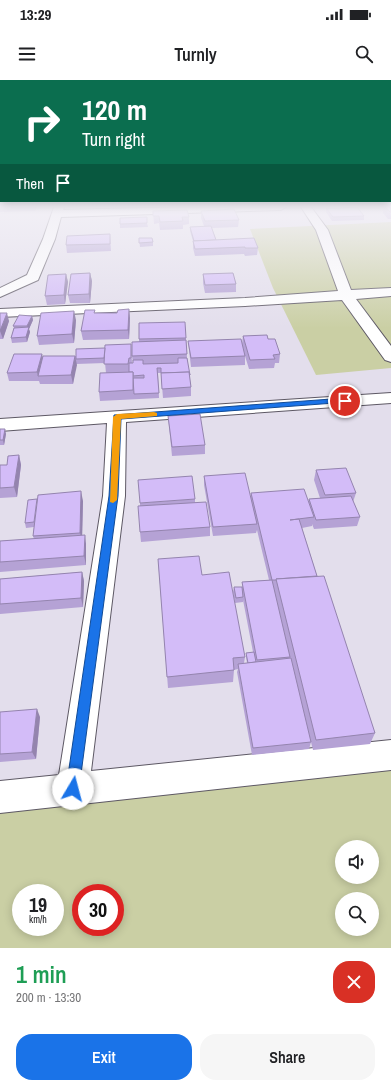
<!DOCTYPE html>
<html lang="en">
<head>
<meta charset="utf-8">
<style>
	:root { --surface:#fff; --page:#f6f6f6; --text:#202124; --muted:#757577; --accent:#1a73e8 }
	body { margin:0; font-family:"Archivo Narrow",sans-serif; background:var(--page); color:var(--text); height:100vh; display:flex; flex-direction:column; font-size:15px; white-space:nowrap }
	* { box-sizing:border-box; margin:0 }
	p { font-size:13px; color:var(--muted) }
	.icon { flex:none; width:22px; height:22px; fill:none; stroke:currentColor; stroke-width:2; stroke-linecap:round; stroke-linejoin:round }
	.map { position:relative; height:868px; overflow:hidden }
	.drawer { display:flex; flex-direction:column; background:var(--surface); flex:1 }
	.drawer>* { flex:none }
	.hud { position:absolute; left:0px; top:0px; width:391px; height:122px; box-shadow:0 2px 10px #0003; background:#0b6e4f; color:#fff; overflow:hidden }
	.fabs { position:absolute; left:335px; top:760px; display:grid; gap:8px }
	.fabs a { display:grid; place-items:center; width:44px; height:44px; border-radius:50%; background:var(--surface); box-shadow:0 2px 10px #0003; font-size:20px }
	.speed { position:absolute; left:12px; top:804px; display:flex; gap:8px; font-size:20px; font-weight:700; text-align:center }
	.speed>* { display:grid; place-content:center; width:52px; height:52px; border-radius:50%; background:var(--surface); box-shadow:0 2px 10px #0003; line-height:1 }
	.speed small { font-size:10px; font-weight:400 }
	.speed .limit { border:6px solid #d22; background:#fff; color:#111 }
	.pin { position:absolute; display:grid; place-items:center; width:34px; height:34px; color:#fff; margin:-17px; border:2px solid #fff; border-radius:50%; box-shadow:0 1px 4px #0007 }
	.me { position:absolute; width:44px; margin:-22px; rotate:8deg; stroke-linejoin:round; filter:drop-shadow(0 0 3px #0008) }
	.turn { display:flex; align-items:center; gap:14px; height:84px; padding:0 16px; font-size:18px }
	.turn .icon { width:52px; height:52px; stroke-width:2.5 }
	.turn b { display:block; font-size:28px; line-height:34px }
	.then { display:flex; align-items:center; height:38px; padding:0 16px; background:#0003; gap:8px; font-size:15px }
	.round { display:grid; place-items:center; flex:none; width:42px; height:42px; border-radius:16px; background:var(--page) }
	.summary { display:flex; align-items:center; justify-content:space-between; height:68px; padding:0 16px }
	h1 { font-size:24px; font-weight:600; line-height:30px; color:#1e9e55 }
	.cta { display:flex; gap:8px; margin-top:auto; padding:8px 16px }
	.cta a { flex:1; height:46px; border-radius:16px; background:var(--accent); color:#fff; font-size:16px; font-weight:600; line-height:46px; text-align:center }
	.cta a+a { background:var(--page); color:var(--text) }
	.status { display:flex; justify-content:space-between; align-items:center; height:28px; padding:0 20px; background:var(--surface); direction:ltr }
	.status svg { height:11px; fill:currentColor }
	header { display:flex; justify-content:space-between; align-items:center; height:52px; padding:0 16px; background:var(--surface); font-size:18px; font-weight:600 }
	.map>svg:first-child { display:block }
	.green { fill:#cacfa4; fill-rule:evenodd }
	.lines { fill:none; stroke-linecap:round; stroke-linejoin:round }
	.street-casing { stroke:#5d5864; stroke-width:2 }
	.street { fill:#fff; fill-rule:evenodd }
	.wall { fill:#b5a2d5 }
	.shaded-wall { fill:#9484ae }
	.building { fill:#d3bcf8; stroke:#9484ae }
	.route { fill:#1a73e8; stroke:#114b97 }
	.slow { fill:#f59e0b }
</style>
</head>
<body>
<div class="status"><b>13:29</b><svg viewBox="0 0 49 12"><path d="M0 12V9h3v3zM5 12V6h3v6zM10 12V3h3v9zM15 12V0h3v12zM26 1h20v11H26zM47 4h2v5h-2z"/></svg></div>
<header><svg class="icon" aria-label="menu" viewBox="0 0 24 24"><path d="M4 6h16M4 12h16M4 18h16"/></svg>Turnly<svg class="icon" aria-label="search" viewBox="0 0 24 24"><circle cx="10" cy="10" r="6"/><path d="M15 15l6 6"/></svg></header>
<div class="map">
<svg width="391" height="868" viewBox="0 0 391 868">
	<rect width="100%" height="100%" fill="#e3deec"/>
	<g class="green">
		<path d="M391,142V288L316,295L273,208L250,149Z"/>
		<path d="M391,687V868H0V728ZM342,767H372V797H342ZM21,813H55V847H21ZM81,813H115V847H81ZM342,819H372V849H342Z"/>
	</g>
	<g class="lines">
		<g class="street-casing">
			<g id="street">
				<path d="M54,127H64L63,130L183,127H286L281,130L61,137L55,159L38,200L0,217V208L27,195L43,159Z"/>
				<path d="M301,127H311L328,150L351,210L391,208V216L356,219L391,266V282L385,280L342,220L245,226L0,237V229L245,218L338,211L316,150Z"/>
				<path d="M391,313V323L126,342L125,416L91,691L391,660V690L0,733V701L59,695L103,416L107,343L0,351V339Z"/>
			</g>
		</g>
		<use href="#street" class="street"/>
	</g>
	<g class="wall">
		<path d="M0,127H37L35,131L0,132Z"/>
		<path d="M384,127H391V139H388L383,133Z"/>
		<path d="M326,128L339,129L340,128L364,136V140L332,141L326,132Z"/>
		<path d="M153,131L189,137V144L183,145V149L160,150L159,143L154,144Z"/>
		<path d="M201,131L239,140L238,147L212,148L216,160L258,168L257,175L245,176L244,174L195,176L193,168V161L190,151V147L204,146L201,138Z"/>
		<path d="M147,143L148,147L120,148V144Z"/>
		<path d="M110,154L111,171L67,173L66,165Z"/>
		<path d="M139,158L153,162V166L140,167Z"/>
		<path d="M90,193L92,201L90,223H70L68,215Z"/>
		<path d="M66,194L68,202L65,224L47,225L45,216Z"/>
		<path d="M203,194L236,204V212L205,213L203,203Z"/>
		<path d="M129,229L130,238L129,259L83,260L81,251L95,233H117Z"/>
		<path d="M0,233L9,241L3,259H0Z"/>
		<path d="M32,236L33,240L29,249L30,252L27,262L12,263L11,258L14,248L13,246Z"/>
		<path d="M76,240L74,263L39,265L37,256Z"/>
		<path d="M243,256L268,259L280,274L279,283H275L274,288L249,289L245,276V285L191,287L189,270L188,261L242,264Z"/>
		<path d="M186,258L187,278L191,307V316L163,318L161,293H158L159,318L100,321L99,312L106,293L105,283L76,284L73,304H40L39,301H9L7,293L43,277L75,276L105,268L131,264L132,283H133L132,276L139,262V259Z"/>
		<path d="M168,336L205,365V374L172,376Z"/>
		<path d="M0,349L6,354L4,365H0Z"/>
		<path d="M19,375L21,385L17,417L0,418V385H7Z"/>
		<path d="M316,390L356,413L353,422L360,437L357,446L314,449L312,444V446L302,448L317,496L375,653L370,664L313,670L311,662L309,669L252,675L237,592L238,589L234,590L233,602L168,608L158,479L202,495L245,577L244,583H247L246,577V573L253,572L243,520V522L235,523L233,512L234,507H242V502L269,500L257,450L256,453L213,456L204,405V396L251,416V413L308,422L309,419L320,418L314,400Z"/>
		<path d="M195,419V422L210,447V456L141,462L140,452V423Z"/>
		<path d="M83,421L82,455L86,464V485L0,492V461L34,459L33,456L34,447L26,448L25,443Z"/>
		<path d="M82,492L84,501L83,527L0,534V499Z"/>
		<path d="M0,632L40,637L36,679L0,682Z"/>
	</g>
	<g class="shaded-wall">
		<path d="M35,127H37L35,131Z"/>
		<path d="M90,193L92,201L90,223L89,214Z"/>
		<path d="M66,194L68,202L65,224L64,215Z"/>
		<path d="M129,229L130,238L129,259L128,250Z"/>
		<path d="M74,231L76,240L74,263L72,254Z"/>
		<path d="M7,233L9,241L3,259L0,251Z"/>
		<path d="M32,236L33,240L29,249L30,252L27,262L26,257L28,250L27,246Z"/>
		<path d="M42,274L44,283L38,296L39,301L37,292Z"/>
		<path d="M75,276L77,285L73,304L71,295Z"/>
		<path d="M5,349L6,354L4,365L3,360Z"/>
		<path d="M19,375L21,385L17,417L14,407Z"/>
		<path d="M81,411L83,421L82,462L80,453Z"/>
		<path d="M85,455L86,464V485L84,476Z"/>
		<path d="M82,492L84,501L83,527L81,518Z"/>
		<path d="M37,629L40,637L36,679L32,672Z"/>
	</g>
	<g class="building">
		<path d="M357,127L364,136L333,137L326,128L340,129V128Z"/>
		<path d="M385,127H391V132H390Z"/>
		<path d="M234,129L239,140L205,141L201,131Z"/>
		<path d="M187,130L189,137H182L183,141L160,142L159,136H153V131Z"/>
		<path d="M147,137V143L120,144V138Z"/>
		<path d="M211,146L216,160L194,161L190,147Z"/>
		<path d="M110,154V164L66,165L67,156Z"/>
		<path d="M139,158H152L153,162L139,163Z"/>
		<path d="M254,158L258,168H245V167L195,169L193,161Z"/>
		<path d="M90,193L89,214L68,215L71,194Z"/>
		<path d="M233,193L236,204L205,205L203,194Z"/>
		<path d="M66,194L64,215L45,216L48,195Z"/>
		<path d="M129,229L128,250L81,251L85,230H95L94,233H117L118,230Z"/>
		<path d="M74,231L72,254L37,256L41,233Z"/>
		<path d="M0,233H7L0,251Z"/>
		<path d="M19,235L32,236L27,246H13Z"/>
		<path d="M185,242L186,258L139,259V243Z"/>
		<path d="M29,247L26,257L11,258L14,248Z"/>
		<path d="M267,255L268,259H275L280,274L273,275L275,279L250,280L243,256Z"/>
		<path d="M241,259L245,276L191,278L188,261Z"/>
		<path d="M186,260L187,274L132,276V262Z"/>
		<path d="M131,264V278H129L128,284H104L105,265Z"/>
		<path d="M105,268L104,278L76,279V269Z"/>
		<path d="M14,274H42L37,292L7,293Z"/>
		<path d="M43,276H75L71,295L38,296Z"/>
		<path d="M178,278H187L190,295L189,292L161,293V288H157L159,313L134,314L133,298H144V295L133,296V292H129V283H133V280H143V284L178,283Z"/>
		<path d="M133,292V310L99,312L100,293Z"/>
		<path d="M189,292L191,307L162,309L161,293Z"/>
		<path d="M200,334L205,365L172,367L168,336Z"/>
		<path d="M0,349H5L3,360H0Z"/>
		<path d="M19,375L14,407L0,408V385H7L8,376Z"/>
		<path d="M346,388L356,413L325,415L316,390Z"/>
		<path d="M245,393L257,444L213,447L204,396Z"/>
		<path d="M192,396L195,419L140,423L138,400Z"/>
		<path d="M304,409L314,437L290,440L299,439L317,496L276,499L277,500H272L251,413Z"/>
		<path d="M81,411L80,453L33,456L38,415Z"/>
		<path d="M351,416L360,437L316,440L309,419Z"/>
		<path d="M37,419L34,442L25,443L28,420Z"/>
		<path d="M206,422L210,447L140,452L138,426Z"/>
		<path d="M85,455L84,476L0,482V461Z"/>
		<path d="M199,476L202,495L229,492L245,577L233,578L234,590L167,597L158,479Z"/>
		<path d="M82,492L81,518L0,524V499Z"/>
		<path d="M324,496L375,653L316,660L276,499Z"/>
		<path d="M272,500L290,577L257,580L242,502Z"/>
		<path d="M234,507H242L243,517L236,518Z"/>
		<path d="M254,572L256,582L248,583L246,573Z"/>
		<path d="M291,578L311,662L253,668L238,584Z"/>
		<path d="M37,629L32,672L0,674V632Z"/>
	</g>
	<linearGradient id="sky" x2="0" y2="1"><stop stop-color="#75a6d9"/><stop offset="0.51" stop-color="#f2f0f6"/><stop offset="1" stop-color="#f2f0f6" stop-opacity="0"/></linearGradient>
	<rect width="391" height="248" fill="url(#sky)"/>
	<path class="route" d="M345,318L349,321L348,322L121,339L118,416L79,709L77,714L73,716L68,714L66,709L109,416L114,335Z"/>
	<path class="slow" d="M154,332L157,333V336L121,339L117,420L113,423L110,422L113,337L117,334Z"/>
</svg>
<div class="fabs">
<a><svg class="icon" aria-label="sound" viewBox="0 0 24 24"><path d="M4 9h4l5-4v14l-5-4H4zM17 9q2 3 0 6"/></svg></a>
<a><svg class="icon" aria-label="search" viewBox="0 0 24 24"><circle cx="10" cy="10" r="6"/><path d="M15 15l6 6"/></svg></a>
</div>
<div class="speed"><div>19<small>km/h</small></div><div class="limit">30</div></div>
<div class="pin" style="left:345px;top:321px;background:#d93025"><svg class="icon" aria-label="arrive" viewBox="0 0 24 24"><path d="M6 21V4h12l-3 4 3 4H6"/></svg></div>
<svg class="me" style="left:73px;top:709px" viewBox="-20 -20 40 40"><circle r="19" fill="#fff"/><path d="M0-13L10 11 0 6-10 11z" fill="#1a73e8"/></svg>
<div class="hud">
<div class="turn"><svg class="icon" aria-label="right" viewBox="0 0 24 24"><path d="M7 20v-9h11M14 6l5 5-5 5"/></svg><div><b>120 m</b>Turn right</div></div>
<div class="then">Then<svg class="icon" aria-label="arrive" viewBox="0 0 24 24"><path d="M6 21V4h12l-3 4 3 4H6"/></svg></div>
</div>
</div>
<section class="drawer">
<div class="summary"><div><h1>1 min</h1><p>200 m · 13:30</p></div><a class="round" style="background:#d93025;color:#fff"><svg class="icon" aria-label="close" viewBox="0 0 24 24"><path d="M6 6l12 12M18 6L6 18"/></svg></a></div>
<div class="cta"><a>Exit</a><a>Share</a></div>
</section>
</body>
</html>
